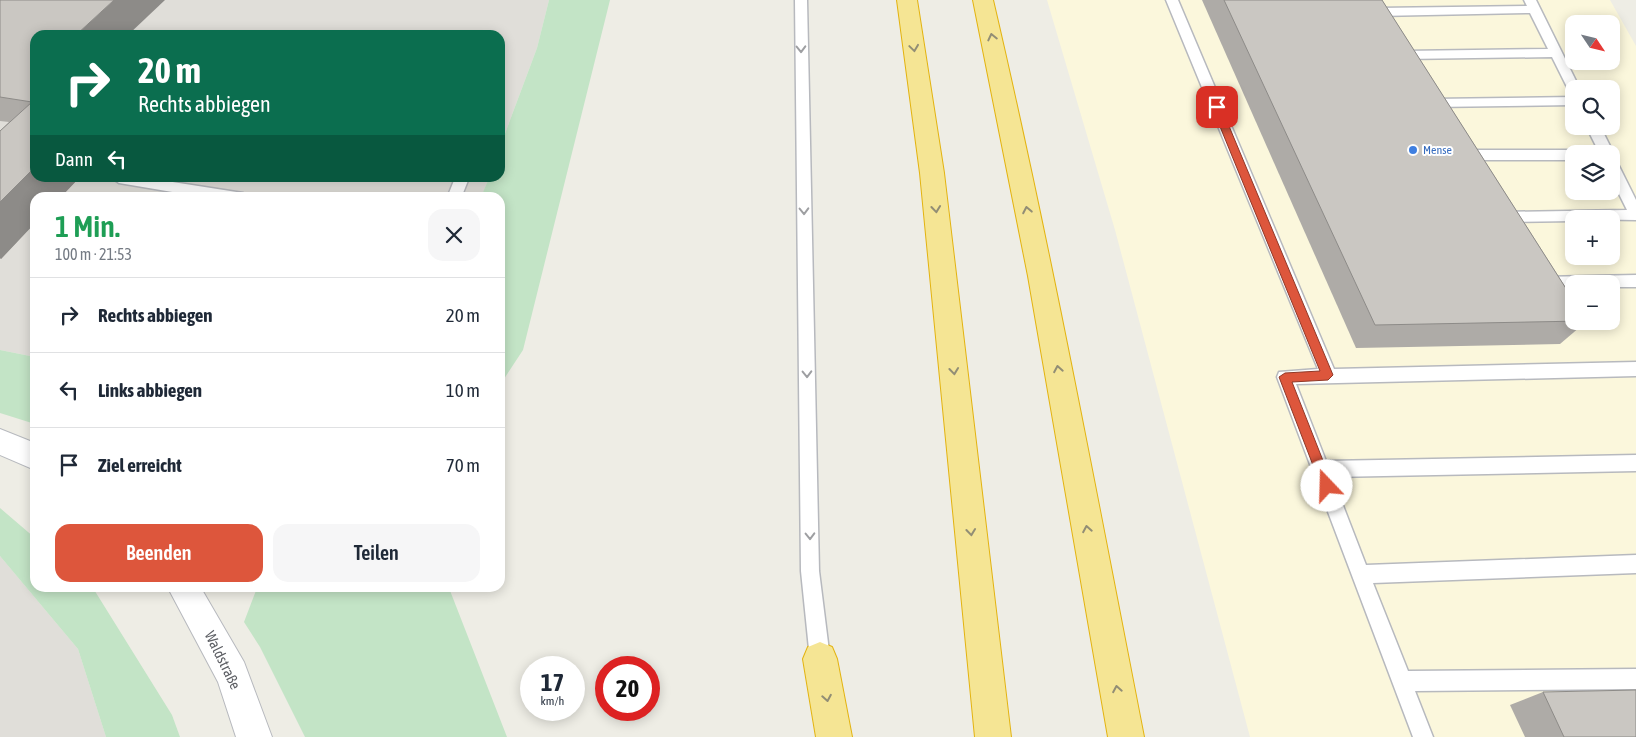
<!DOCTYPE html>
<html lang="de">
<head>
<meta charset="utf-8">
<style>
	:root { --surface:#fff; --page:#f6f6f7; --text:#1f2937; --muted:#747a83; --line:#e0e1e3; --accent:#dd563c }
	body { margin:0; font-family:"Asap Condensed",sans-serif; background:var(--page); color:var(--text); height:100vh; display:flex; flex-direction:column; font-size:19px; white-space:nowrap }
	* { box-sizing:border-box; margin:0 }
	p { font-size:16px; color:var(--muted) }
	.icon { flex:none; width:28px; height:28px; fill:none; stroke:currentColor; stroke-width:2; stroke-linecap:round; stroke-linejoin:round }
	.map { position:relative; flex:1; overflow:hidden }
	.panel { position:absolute; left:30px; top:192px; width:475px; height:400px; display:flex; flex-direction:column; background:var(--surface); border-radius:15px; box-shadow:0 2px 12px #0003 }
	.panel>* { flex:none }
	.hud { position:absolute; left:30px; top:30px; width:475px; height:152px; border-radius:15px; box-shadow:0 2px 12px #0003; background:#0b6e4f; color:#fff; overflow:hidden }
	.needle { width:32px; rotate:125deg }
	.fabs { position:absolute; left:1565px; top:15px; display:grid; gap:10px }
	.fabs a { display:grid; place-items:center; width:55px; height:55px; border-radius:10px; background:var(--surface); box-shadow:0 2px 12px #0003; font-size:25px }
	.speed { position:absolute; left:520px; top:656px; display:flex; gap:10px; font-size:25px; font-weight:700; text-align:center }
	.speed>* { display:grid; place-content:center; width:65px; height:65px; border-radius:50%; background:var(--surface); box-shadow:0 2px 12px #0003; line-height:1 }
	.speed small { font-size:12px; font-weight:400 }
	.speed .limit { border:8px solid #d22; background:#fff; color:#111 }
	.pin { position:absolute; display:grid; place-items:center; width:42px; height:42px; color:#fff; margin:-21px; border-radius:10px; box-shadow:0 2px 8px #0006 }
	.me { position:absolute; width:55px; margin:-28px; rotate:339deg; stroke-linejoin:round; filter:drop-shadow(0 0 4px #0008) }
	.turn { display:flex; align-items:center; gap:18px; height:105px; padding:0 25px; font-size:22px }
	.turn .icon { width:65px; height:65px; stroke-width:2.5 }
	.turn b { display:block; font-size:35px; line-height:42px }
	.then { display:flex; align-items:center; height:48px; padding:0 25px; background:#0003; gap:10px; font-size:19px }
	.round { display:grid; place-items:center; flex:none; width:52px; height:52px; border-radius:15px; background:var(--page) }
	.headline { display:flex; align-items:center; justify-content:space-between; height:85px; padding:0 25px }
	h1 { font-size:30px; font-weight:600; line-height:38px; color:#1e9e55 }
	.action { display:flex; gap:10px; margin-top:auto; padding:10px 25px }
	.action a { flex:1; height:58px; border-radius:15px; background:var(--accent); color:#fff; font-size:20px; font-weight:600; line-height:58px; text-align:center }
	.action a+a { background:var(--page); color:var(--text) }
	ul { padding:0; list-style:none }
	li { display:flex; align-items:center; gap:15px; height:75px; padding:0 25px; border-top:1px solid var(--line) }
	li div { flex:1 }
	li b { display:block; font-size:19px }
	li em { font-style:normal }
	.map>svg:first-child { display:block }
	.commercial { fill:#fbf7dc; fill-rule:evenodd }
	.industrial { fill:#e0ded9 }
	.green { fill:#c3e4c6 }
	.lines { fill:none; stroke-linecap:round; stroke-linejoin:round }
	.service-casing { stroke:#b7b9be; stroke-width:3 }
	.minor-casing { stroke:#b7b9be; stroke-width:2 }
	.motorway-casing { stroke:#e3b310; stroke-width:2 }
	.service { fill:#fff; fill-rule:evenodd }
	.minor { fill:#fff; fill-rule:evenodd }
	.motorway { fill:#f5e594; fill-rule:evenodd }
	.wall { fill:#aeaba7 }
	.shaded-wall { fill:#8d8b88 }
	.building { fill:#cac7c2; stroke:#8d8b88 }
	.oneway { stroke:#928e75 }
	.oneway2 { stroke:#9e9fa2 }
	.route { fill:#dd563c; stroke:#903827 }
	.shop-dot { fill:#3f7fe0; stroke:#fff; stroke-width:2 }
	.labels { text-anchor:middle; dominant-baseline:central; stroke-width:4; stroke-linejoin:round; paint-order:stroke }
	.shop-label { font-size:12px; fill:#366cbe; stroke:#fff; text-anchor:start }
	.near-street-label { font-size:15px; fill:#5d5f64; stroke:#fff }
</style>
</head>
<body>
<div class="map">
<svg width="1636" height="737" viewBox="0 0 1636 737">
	<rect width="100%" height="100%" fill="#eeede5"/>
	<path class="commercial" d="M1047,0H1610L1636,46V737H1250L1115,230ZM1574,24H1611V61H1574ZM1574,89H1611V126H1574ZM1574,154H1611V191H1574ZM1574,219H1611V256H1574ZM1574,284H1611V321H1574Z"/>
	<g class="industrial">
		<path d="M0,0H549L537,48L500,147V35H35V178H489L481,198H35V357L0,350Z"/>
		<path d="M0,556L78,649L106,737H0Z"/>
	</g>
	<g class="green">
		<path d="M549,0H610L523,350L500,385V198L481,197L489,178H500V147L537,48Z"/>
		<path d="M0,350L35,357V424L0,413Z"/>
		<path d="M0,508L35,538V588H93L172,715L180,737H106L78,649L0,556Z"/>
		<path d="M257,588H449L507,737H305L260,647L244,622Z"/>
	</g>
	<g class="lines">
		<g class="service-casing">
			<g id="service">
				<path d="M795,0H807L819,571L830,659L827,666L820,669L813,666L810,659L801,571Z"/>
				<path d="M1166,0H1178L1334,369L1636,362V376L1296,384L1326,461L1636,455V471L1332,477L1366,565L1636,555V573L1373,583L1408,671L1636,669V689L1415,691L1433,737H1413L1277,377L1279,372L1318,369Z"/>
				<path d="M1524,0H1536L1580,89H1574V93L1568,89L1552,57L1404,59L1398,55L1404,51L1548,49L1530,13L1378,16L1372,12L1378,8L1527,6Z"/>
				<path d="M1574,97V105L1433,107L1427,103L1433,99Z"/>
				<path d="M1586,126H1600L1614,154L1612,157L1611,154H1600Z"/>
				<path d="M1461,145L1469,150H1574L1580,154H1574V160H1465L1460,158L1454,150Z"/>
				<path d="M1611,158L1616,160L1636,200V220L1574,219V221L1501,222L1496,221L1494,217L1496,213L1501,212L1627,210L1611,178Z"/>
				<path d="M112,178H147L243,193L250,198H208L119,183Z"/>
				<path d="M455,178H469L461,198H447Z"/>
				<path d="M1636,275V287H1611V284H1574V288L1536,287L1533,283L1536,279L1541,277Z"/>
			</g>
		</g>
		<g class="minor-casing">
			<g id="minor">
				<path d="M0,429L35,443V470L0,455Z"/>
				<path d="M168,588H201L244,662L272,737H236L218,682Z"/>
			</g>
		</g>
		<g class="motorway-casing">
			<g id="motorway">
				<path d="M897,0H917L944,173L1011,737H975L920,173Z"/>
				<path d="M973,0H993C1050,244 1096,491 1144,737H1108L1028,276Z"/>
				<path d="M820,642L832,647L837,659L852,737H816L803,659L808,647Z"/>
			</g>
		</g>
		<use href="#service" class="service"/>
		<use href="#minor" class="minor"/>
		<use href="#motorway" class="motorway"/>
	</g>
	<g class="wall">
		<path d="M0,0L35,35V178H79L60,198H35V223L1,259L0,258V131L9,122L0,121Z"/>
		<path d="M1202,0H1382L1587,321L1560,344L1356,348Z"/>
		<path d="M1543,692L1636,737H1525L1510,705Z"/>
	</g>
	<g class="shaded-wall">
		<path d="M114,0H165L128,35H76Z"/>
		<path d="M35,167V178H79L60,198H35V223L1,259L0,258V202Z"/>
	</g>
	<g class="building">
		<path d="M0,0H114L76,35H35V167L0,202V131L32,102L0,97Z"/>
		<path d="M1224,0H1382L1574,301V321H1582L1375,325Z"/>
		<path d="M1636,690V737H1564L1543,692Z"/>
	</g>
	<defs><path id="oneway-chevron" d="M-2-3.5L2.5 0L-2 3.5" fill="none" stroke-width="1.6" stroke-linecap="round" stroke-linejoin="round" transform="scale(1.25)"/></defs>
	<g class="oneway">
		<use href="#oneway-chevron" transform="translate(992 37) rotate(-103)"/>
		<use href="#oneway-chevron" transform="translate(914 48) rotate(82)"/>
		<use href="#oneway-chevron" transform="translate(936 209) rotate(84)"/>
		<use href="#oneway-chevron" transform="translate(1027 210) rotate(-101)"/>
		<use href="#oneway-chevron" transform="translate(1058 369) rotate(-100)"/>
		<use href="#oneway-chevron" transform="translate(954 371) rotate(84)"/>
		<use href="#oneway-chevron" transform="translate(1087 529) rotate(-100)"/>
		<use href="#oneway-chevron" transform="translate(971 532) rotate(84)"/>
		<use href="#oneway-chevron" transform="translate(1117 689) rotate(-100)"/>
		<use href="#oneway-chevron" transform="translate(827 698) rotate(80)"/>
	</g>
	<g class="oneway2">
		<use href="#oneway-chevron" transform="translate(801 49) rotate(89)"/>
		<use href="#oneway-chevron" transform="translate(804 211) rotate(89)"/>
		<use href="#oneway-chevron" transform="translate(807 374) rotate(89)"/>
		<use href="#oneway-chevron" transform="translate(810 536) rotate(89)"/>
	</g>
	<path class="route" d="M1217,104L1221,107L1333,375L1328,380L1292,382L1333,486L1327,492L1321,486L1279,377L1285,373L1320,371L1212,107Z"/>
	<circle class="shop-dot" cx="1413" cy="150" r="5"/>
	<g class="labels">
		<g class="shop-label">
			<text x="1423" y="150">Mense</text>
		</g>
		<g class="near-street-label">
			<text transform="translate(223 660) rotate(64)">Waldstraße</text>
		</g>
	</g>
</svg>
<div class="fabs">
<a><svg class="needle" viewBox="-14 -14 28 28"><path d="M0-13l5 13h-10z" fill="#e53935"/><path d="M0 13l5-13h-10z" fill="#747a83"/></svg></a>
<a><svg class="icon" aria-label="search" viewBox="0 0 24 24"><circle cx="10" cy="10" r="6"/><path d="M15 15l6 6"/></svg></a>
<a><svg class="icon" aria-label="layers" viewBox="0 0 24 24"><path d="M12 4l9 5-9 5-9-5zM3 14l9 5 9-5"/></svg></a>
<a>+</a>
<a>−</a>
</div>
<div class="speed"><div>17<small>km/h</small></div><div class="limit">20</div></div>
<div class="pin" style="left:1217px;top:107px;background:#d93025"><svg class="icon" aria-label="arrive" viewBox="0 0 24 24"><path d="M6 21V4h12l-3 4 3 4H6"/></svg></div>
<svg class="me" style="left:1327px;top:486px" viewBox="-20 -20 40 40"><circle r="19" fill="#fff"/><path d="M0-13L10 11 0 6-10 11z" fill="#dd563c"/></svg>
<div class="hud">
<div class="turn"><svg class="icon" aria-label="right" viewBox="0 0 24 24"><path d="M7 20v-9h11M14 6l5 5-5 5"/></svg><div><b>20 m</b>Rechts abbiegen</div></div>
<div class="then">Dann<svg class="icon" aria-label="left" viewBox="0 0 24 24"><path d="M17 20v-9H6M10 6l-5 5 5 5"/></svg></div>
</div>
<section class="panel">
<div class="headline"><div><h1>1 Min.</h1><p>100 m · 21:53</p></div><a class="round"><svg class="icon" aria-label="close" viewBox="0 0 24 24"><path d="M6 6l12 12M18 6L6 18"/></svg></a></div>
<ul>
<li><svg class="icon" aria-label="right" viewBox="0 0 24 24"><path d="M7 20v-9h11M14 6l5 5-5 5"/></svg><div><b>Rechts abbiegen</b></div><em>20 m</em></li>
<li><svg class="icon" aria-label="left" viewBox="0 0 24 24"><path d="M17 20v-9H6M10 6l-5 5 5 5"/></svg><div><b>Links abbiegen</b></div><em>10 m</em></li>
<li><svg class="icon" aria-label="arrive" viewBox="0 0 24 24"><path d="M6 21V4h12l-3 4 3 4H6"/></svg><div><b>Ziel erreicht</b></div><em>70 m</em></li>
</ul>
<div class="action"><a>Beenden</a><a>Teilen</a></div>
</section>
</div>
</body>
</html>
